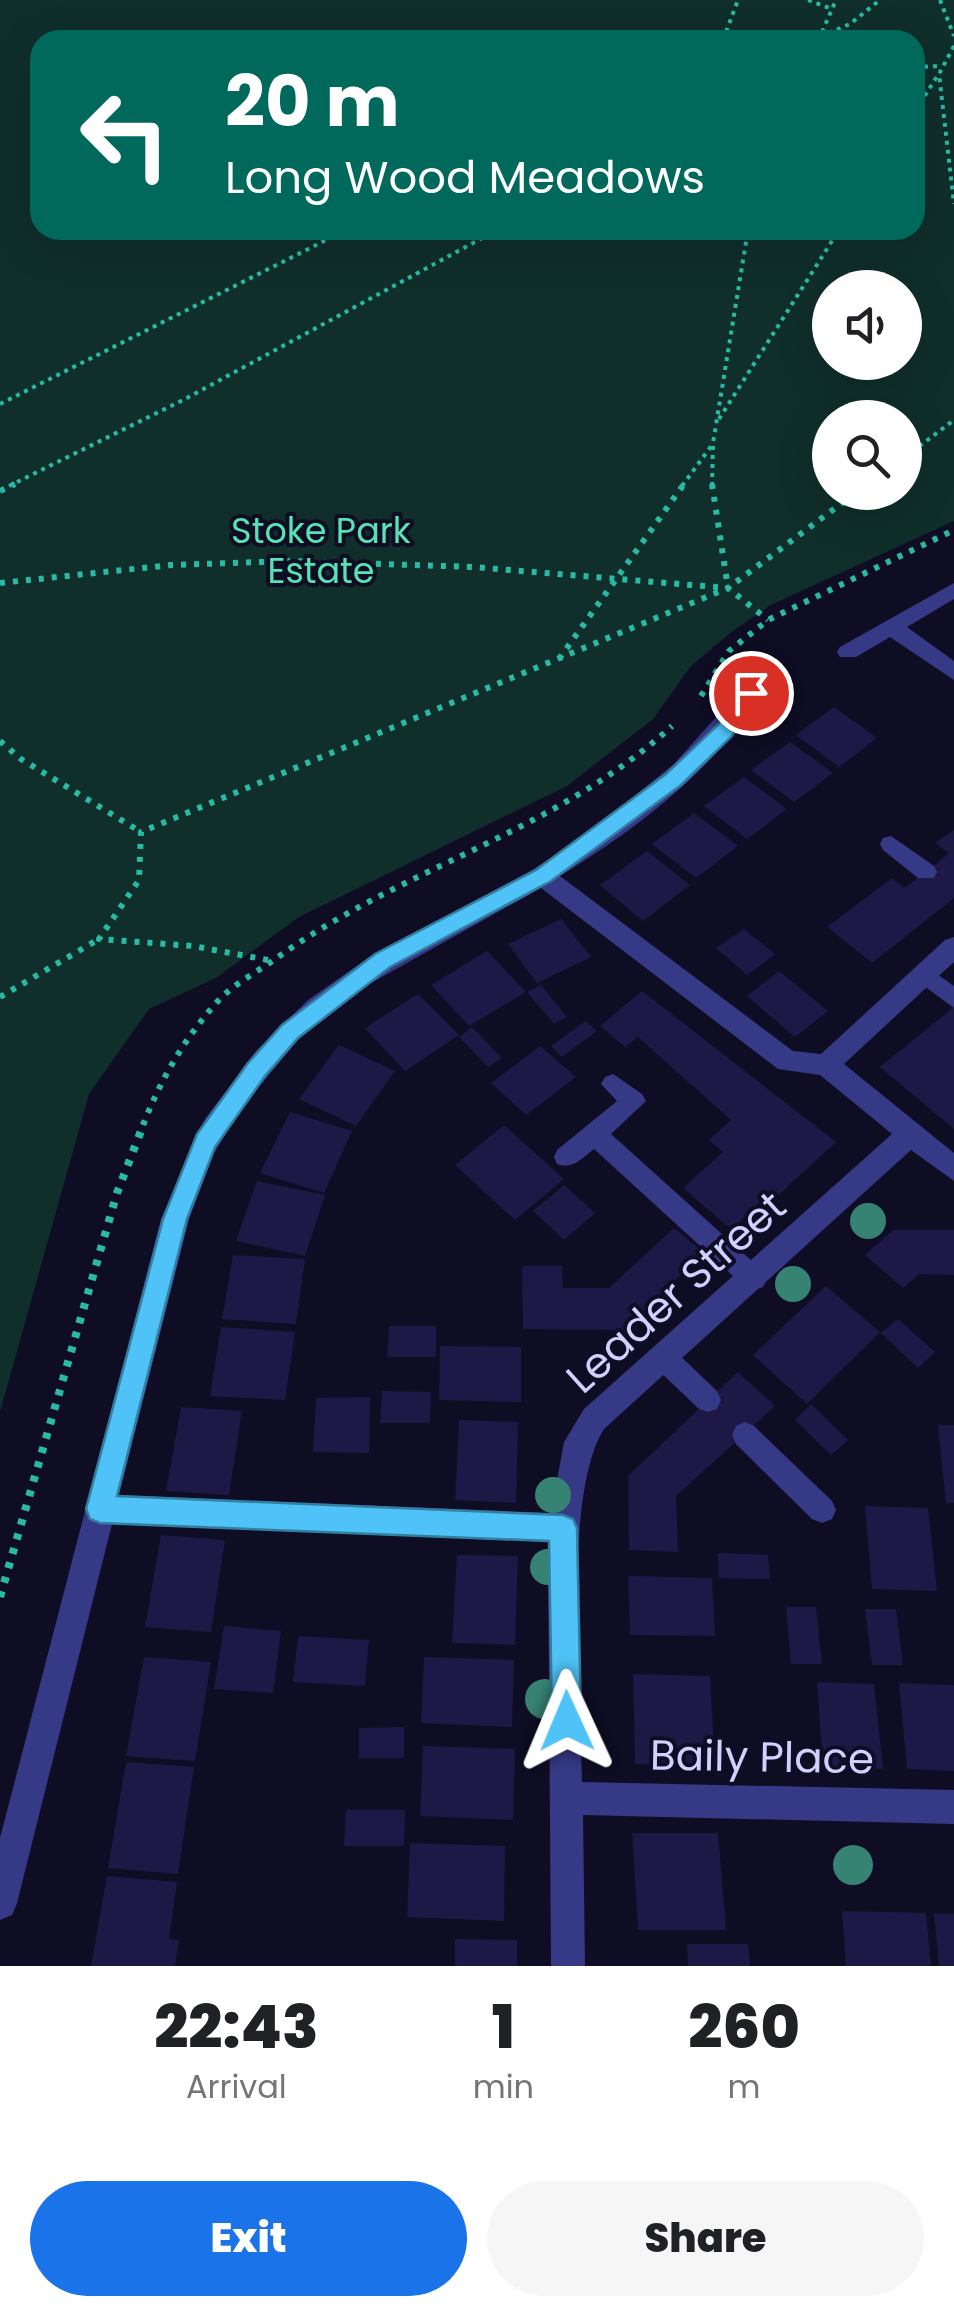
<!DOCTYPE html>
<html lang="en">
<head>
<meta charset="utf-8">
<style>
	:root { --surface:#fff; --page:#f6f6f6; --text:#202124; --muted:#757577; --accent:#1a73e8 }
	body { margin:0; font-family:Poppins,sans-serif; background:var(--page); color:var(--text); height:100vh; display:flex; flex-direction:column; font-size:38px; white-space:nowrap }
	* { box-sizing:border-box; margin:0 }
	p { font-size:32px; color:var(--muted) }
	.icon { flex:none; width:55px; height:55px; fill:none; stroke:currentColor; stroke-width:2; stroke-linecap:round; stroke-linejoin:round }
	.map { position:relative; height:1966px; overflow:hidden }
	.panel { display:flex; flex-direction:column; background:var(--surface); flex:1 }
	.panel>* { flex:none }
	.hud { position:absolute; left:30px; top:30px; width:895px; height:210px; border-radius:30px; box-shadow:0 10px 40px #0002; background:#00695c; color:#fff; overflow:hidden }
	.buttons { position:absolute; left:812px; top:270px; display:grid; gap:20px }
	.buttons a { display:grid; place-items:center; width:110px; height:110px; border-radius:50%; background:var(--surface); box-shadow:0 10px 40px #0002; font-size:50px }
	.pin { position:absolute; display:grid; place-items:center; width:85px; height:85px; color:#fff; margin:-42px; border:5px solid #fff; border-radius:50%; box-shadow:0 2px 10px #0007 }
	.me { position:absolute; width:110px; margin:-55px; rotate:359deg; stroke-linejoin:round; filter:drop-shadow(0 0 8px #0008) }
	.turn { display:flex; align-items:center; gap:35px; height:210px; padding:0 30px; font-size:45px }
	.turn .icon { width:130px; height:130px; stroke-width:2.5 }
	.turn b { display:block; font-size:70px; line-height:85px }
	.eta { display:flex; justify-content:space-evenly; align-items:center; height:170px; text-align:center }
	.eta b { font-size:60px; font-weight:800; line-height:70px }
	.primary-button { display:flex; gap:20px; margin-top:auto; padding:20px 30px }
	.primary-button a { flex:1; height:115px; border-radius:60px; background:var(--accent); color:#fff; font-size:40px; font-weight:800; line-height:115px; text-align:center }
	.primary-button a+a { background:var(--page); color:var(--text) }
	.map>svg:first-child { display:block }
	.green { fill:#102e2a; fill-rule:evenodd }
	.building { fill:#1e1846 }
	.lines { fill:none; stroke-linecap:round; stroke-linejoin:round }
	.path-far2 { stroke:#29baa5; stroke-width:4; stroke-dasharray:4 5; stroke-linecap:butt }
	.path-far1 { stroke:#29baa5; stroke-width:6; stroke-dasharray:5 8; stroke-linecap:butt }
	.path { stroke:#29baa5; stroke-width:8; stroke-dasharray:6 9; stroke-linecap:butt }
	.service { fill:#363985; fill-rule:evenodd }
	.minor { fill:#363985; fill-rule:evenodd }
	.tree { fill:#368374 }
	.route { fill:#4fc3f7; stroke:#337fa1; stroke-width:2.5 }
	.labels { text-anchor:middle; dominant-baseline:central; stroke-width:8; stroke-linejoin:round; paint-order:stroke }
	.park-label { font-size:35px; fill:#56e4b5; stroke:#0f0d24 }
	.near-street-label { font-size:42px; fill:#d1d0ff; stroke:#0f0d24 }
</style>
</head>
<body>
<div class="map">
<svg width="954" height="1966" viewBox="0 0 954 1966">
	<rect width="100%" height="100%" fill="#0f0d24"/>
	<path class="green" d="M0,0H954V521L771,605L730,633L691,666L653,719L567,786L299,917L216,978L149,1009L89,1094L0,1412ZM915,40V230H40V40ZM830,288H905V362H830ZM830,418H905V492H830Z"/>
	<g class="building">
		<path d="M834,707L877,738L839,767L796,735Z"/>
		<path d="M790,742L833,773L794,802L751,770Z"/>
		<path d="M744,777L787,809L747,839L704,806Z"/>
		<path d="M694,813L738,846L696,878L652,844Z"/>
		<path d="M954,830V898L872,963L827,927L892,878L904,888L926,872L949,853L935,843Z"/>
		<path d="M647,851L690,885L643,921L600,885Z"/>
		<path d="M561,919L591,957L537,983L508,944Z"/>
		<path d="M744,929L775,954L747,975L716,948Z"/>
		<path d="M487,951L526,992L469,1026L431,985Z"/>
		<path d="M779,971L828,1011L795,1037L747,996Z"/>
		<path d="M541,985L567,1017L554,1024L527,992Z"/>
		<path d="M642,991L836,1142L773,1200L768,1196L731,1229L683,1188L723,1152L709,1140L731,1120L638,1037L625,1047L600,1026Z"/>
		<path d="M418,994L459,1035L405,1071L365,1028Z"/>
		<path d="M954,1007V1129L880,1067Z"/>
		<path d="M586,1021L597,1031L562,1057L551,1046Z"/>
		<path d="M472,1027L502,1058L488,1067L459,1037Z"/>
		<path d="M339,1045L395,1071L356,1126L299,1099Z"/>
		<path d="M540,1046L576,1077L526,1115L491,1083Z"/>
		<path d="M290,1112L352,1131L324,1193L260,1173Z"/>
		<path d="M504,1125L564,1179L515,1220L455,1165Z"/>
		<path d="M257,1181L325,1195L305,1256L236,1241Z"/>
		<path d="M564,1185L595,1213L564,1240L533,1211Z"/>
		<path d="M674,1228L703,1252L628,1330L523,1329L522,1266H562L563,1288H609Z"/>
		<path d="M893,1230H954V1275L919,1274L903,1288L865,1255Z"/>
		<path d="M233,1255L305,1259L296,1324L222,1319Z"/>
		<path d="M826,1286L880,1332L807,1404L753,1355Z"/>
		<path d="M898,1319L935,1352L918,1368L881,1333Z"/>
		<path d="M389,1326H436V1357H387Z"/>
		<path d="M221,1327L295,1332L285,1400L210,1396Z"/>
		<path d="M440,1346L521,1347V1402L439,1400Z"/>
		<path d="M738,1372L775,1406L676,1496L678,1552L629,1550L628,1476Z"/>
		<path d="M382,1391L431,1392L430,1423H380Z"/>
		<path d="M370,1397L369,1453L313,1452L316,1398Z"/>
		<path d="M811,1404L848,1440L831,1455L795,1420Z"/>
		<path d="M181,1407L242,1411L229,1495L166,1491Z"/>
		<path d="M459,1420L518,1422L516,1503L455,1500Z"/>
		<path d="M938,1425H954V1503H946Z"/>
		<path d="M865,1506L928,1508L937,1591L872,1589Z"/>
		<path d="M161,1535L225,1540L211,1632L145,1627Z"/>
		<path d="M718,1553L768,1555L770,1579L719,1578Z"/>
		<path d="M457,1555L518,1556L515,1645L452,1643Z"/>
		<path d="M628,1576L712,1578L715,1636L630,1635Z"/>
		<path d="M786,1607H816L822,1664H791Z"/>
		<path d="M865,1609H896L903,1665H872Z"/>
		<path d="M224,1626L281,1631L273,1693L214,1689Z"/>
		<path d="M298,1636L369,1640L365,1686L293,1682Z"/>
		<path d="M144,1657L211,1662L195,1761L126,1756Z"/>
		<path d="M424,1657L514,1660L512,1727L421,1723Z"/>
		<path d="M633,1674L710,1676L715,1766L635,1764Z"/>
		<path d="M817,1682L874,1684L883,1769L823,1768Z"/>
		<path d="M899,1683L954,1685V1771L907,1769Z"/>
		<path d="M404,1727V1758H359V1728Z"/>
		<path d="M423,1746L515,1749L513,1820L420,1816Z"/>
		<path d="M126,1762L194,1767L178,1874L108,1868Z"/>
		<path d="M346,1810H405L404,1846H344Z"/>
		<path d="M632,1833H718L726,1930H638Z"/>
		<path d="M410,1843L505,1846L504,1921L407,1917Z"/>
		<path d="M107,1876L177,1882L169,1939L179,1940L175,1966H91Z"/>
		<path d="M842,1911L926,1913L931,1966H846Z"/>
		<path d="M934,1914H954V1966H939Z"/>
		<path d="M455,1939L517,1940V1966H455Z"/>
		<path d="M687,1944H748L750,1966H688Z"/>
	</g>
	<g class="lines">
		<g class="path-far2">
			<path d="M808,0L832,9"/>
			<path d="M940,0L954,36"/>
			<path d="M822,32L836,0"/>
			<path d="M723,40L738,0"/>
			<path d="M812,40L850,24L880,0"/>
			<path d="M954,46L939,74L954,204"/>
			<path d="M915,67L941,66"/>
			<path d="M915,111L938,75"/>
			<path d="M0,404L346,230"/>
			<path d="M719,419L839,230"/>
			<path d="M905,457L954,420"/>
			<path d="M9,486L185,399L497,230"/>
			<path d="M682,486L712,445"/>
			<path d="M712,486L713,443L748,230"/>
		</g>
		<g class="path-far1">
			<path d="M712,484L728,588"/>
			<path d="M0,491L15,484"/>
			<path d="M0,583L171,565L291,561L473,567L728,588L768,620"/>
			<path d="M559,659L684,484"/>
			<path d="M701,696L729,651L768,620L954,530"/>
			<path d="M0,741L21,759L141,832"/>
			<path d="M268,960L193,946L99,939L139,880L141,832L728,588L857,492"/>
			<path d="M0,997L99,939"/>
			<path d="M143,1125C161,1079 184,1039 217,1002C233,984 259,971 278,957C404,867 557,831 672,726"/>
		</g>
		<path class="path" d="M0,1597L117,1193L144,1123"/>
		<g class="service">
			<path d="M891,836L934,866L937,872L934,878H918L883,850L880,844L883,838Z"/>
			<path d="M924,965L954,986V1008L916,980L913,974L916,968Z"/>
			<path d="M613,1074L642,1094L646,1101L611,1134L763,1271L767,1279L763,1287L754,1290L745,1287L594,1149C582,1158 573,1170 557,1164L554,1157L557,1150L617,1101L601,1084L605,1077Z"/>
			<path d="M665,1347L674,1350L717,1391L721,1400L717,1409L708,1412L699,1409L656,1368L652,1359L656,1350Z"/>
			<path d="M745,1422L754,1426L832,1501L836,1510L832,1519L822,1523L812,1519L736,1444L732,1435L736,1426Z"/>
		</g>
		<g class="minor">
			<path d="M954,583V599L907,627L954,661V680L890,637L856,657H840L837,652L840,647Z"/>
			<path d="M751,685L762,693C716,769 635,830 560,876L793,1051L821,1054L945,940L954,937V962L844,1064L954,1153V1181L911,1150L604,1429C562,1495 581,1698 582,1782L954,1790V1824L583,1815L585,1966H551L548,1542L112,1524L17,1903L12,1915L0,1920V1838L161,1219L205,1119L257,1050L308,1000L368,958L532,870L588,834L674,764L743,687ZM541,888L778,1069L820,1075L892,1134L584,1409L564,1442L551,1513L119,1495L189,1219L214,1153L243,1106L298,1040L355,992Z"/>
		</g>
	</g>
	<g class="tree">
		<circle cx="868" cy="1221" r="18"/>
		<circle cx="793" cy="1284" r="18"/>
		<circle cx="553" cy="1495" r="18"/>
		<circle cx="548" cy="1567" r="18"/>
		<circle cx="545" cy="1699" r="20"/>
		<circle cx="853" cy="1865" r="20"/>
	</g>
	<path class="route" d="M751,686L761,693L732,736L681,785L551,881L390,967L298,1038L265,1076L215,1147L187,1219L117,1496L563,1515L573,1519L577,1528L581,1721L577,1731L567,1736L556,1731L552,1721L549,1541L100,1523L90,1519L86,1509L163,1219L197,1134L248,1063L282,1025L375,954L536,870L666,774L718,725L744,688Z"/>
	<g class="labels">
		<g class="park-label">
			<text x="321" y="530">Stoke Park<tspan x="321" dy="40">Estate</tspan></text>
		</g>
		<g class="near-street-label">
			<text transform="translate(676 1292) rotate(-42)">Leader Street</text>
			<text transform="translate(762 1757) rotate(1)">Baily Place</text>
		</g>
	</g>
</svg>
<div class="buttons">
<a><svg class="icon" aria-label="sound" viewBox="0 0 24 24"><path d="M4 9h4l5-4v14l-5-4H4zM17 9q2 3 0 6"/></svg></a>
<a><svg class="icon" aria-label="search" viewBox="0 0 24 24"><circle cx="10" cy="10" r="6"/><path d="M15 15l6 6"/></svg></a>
</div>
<div class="pin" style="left:751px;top:693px;background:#d93025"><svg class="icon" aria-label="arrive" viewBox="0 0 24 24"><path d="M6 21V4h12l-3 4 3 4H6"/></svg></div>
<svg class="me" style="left:567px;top:1721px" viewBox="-20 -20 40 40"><path d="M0-17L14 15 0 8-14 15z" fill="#4fc3f7" stroke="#fff" stroke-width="4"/></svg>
<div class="hud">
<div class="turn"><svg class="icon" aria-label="left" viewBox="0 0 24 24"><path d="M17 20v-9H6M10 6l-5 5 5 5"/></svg><div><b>20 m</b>Long Wood Meadows</div></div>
</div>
</div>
<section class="panel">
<div class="eta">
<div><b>22:43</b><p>Arrival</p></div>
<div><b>1</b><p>min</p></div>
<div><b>260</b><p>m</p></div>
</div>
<div class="primary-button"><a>Exit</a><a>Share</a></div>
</section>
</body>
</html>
